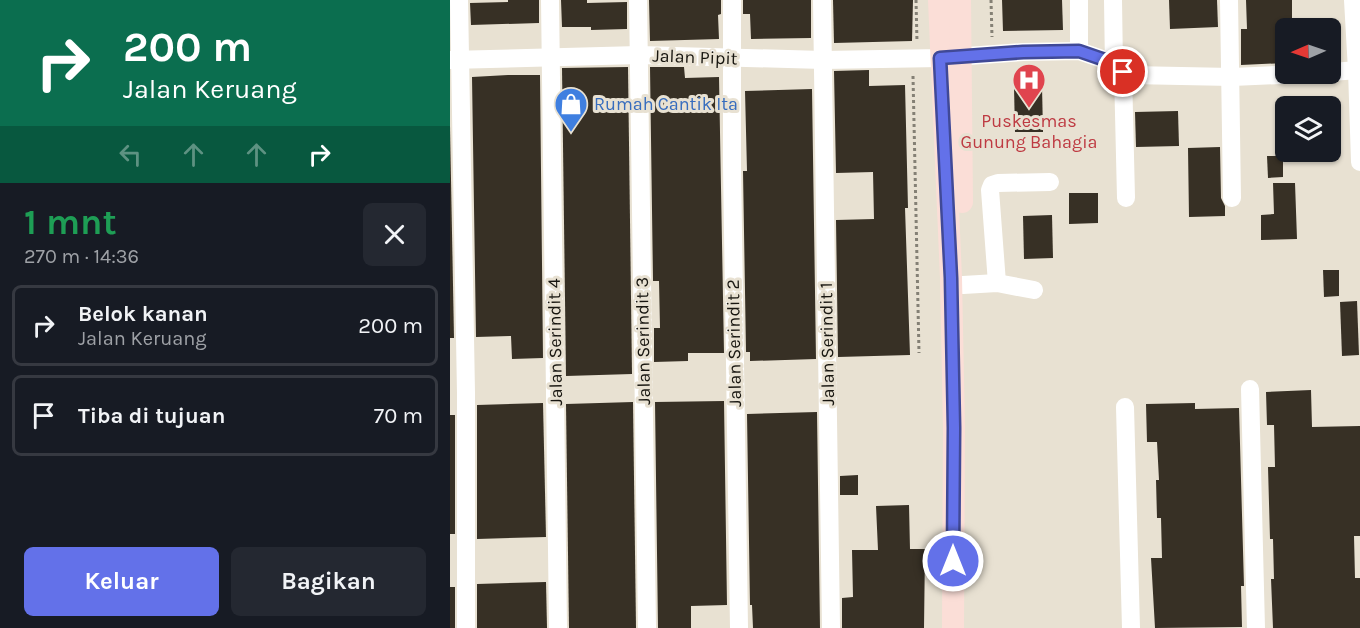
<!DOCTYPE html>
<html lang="id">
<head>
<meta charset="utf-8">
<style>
	:root { --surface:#171b24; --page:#242831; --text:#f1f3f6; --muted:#9ea1a6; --line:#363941; --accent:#6371e9 }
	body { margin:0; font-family:Karla,sans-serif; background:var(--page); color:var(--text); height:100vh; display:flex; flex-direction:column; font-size:22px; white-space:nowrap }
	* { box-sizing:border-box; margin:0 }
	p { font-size:20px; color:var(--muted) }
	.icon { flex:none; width:33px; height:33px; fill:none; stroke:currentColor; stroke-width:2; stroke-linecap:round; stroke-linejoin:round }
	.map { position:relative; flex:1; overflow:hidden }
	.panel { display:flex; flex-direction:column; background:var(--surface); width:450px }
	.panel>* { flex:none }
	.top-card { background:#0b6e4f; color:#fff; overflow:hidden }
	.needle { width:39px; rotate:268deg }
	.buttons { position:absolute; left:825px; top:18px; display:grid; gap:12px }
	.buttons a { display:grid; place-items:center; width:66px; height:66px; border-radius:9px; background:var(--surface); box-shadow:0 2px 4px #0004; font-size:30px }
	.pin { position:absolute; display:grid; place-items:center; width:51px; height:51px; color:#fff; margin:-26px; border:3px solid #fff; border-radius:50%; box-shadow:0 2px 6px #0007 }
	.me { position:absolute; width:66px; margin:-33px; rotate:0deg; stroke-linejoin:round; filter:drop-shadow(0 0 4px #0008) }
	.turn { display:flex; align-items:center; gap:21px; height:126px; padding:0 24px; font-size:27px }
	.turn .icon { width:78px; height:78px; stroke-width:2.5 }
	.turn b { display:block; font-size:42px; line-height:51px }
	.lanes { display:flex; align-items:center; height:57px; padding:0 24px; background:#0003; justify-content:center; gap:30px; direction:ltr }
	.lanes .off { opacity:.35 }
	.round { display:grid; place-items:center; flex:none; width:63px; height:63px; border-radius:9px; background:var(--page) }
	.headline { display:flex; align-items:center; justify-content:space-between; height:102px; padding:0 24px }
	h1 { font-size:36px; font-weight:700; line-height:45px; color:#1e9e55 }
	.cta { display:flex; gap:12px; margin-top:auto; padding:12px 24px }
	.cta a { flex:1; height:69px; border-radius:9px; background:var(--accent); color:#fff; font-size:24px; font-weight:700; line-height:69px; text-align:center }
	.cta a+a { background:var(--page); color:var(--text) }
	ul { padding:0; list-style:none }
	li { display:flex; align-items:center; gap:18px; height:81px; margin:0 12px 9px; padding:0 12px; border:3px solid var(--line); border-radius:9px }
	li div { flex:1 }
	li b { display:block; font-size:22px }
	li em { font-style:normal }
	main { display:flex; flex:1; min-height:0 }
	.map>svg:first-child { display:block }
	.building { fill:#373025 }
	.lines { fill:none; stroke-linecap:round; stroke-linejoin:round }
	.path { stroke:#848075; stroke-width:3; stroke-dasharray:3 3; stroke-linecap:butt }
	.minor { stroke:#fff; stroke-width:18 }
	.major { stroke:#fbded7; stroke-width:22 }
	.route-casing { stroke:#404997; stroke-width:15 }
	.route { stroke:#6371e9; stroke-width:10 }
	.labels { text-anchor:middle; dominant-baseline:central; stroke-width:6; stroke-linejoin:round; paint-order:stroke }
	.street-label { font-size:18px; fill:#17150f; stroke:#e8e1d2 }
	.shop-label { font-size:18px; fill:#366cbe; stroke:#e8e1d2; text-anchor:start }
	.health-label { font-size:18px; fill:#be3a42; stroke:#e8e1d2 }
</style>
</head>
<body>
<main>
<section class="panel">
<div class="top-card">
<div class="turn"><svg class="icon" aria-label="right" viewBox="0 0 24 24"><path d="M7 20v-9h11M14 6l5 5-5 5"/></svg><div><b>200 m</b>Jalan Keruang</div></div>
<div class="lanes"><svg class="icon off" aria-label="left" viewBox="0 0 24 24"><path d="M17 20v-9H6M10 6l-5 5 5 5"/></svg><svg class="icon off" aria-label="ahead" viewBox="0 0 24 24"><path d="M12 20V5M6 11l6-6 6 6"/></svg><svg class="icon off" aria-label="ahead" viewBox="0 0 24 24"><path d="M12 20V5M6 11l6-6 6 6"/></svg><svg class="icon" aria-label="right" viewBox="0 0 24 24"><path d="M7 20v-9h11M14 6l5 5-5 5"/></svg></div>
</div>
<div class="headline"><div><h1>1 mnt</h1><p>270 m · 14:36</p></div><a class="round"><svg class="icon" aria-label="close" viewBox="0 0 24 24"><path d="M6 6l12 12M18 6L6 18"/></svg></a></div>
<ul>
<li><svg class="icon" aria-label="right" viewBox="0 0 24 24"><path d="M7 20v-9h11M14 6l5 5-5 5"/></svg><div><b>Belok kanan</b><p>Jalan Keruang</p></div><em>200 m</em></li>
<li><svg class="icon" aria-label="arrive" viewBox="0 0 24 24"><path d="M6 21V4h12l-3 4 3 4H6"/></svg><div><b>Tiba di tujuan</b></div><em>70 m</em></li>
</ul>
<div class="cta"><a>Keluar</a><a>Bagikan</a></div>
</section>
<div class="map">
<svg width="910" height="628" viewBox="0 0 910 628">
	<rect width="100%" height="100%" fill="#e8e1d2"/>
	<g class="building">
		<path d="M58,0H89V23L21,25L20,3L58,2Z"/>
		<path d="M111,0H137V3L177,2V29L141,30V27H112Z"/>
		<path d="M199,0H271V14L268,15L269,39L200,41Z"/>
		<path d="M293,0H361V38L301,39L300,14H293Z"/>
		<path d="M383,0H463L462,41L384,43Z"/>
		<path d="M552,0H612L613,30L553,31Z"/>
		<path d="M719,0H767L768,27L720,29Z"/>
		<path d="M796,0H842V28H836V63L791,65V29H797Z"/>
		<path d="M178,67L182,374L116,376L112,68Z"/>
		<path d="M200,67H234L235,78L269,77L274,353H238V361L204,362V328H210L209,281H203Z"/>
		<path d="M419,70V86L455,85L458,208H455L460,355L388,357L386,220L424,219L423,172L386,173L384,71Z"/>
		<path d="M58,75H90L93,358L62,359L61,336L26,337L22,77Z"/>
		<path d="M592,86L593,132H565L564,87Z"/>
		<path d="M362,89L366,359L300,361V352H296L293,171H297L295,91Z"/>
		<path d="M728,111L729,146L686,147L685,112Z"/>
		<path d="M0,126L4,338H0Z"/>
		<path d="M770,147L771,198L775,206V216L739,217L738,148Z"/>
		<path d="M817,156H833V177L818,178Z"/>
		<path d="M823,183H845L847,239L811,240V215L824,214Z"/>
		<path d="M619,193H648V223L619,224Z"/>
		<path d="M602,215L603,258L574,259L573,216Z"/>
		<path d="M873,270H889V296L874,297Z"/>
		<path d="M907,301L909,355L892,356L890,302Z"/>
		<path d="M861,390L862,427L910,426V536H904L905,578H910V628H823L821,579H824L823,539H820L818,467H825L824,425H817L816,392Z"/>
		<path d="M274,401L277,605L241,606V628H208L205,402Z"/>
		<path d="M183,402L186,628H119L116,404Z"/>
		<path d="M93,403L96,537L27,539V405Z"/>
		<path d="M745,403V409L789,408L794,586H791L792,627L705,628L701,558H712L711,518H707L706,480H709L707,442H697L696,404Z"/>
		<path d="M367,412L370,628H303L302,605H300L297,414Z"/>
		<rect x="0" y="415" width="5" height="119"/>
		<path d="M408,475V495H390V476Z"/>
		<path d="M459,505L460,549H475L474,628H392V598L403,597L402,550H428L426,506Z"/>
		<path d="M96,582L97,628H27V584Z"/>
		<rect x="0" y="587" width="5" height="41"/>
	</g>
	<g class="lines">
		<g class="path">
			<path d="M466,0L467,42"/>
			<path d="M541,0L542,37"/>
			<path d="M463,76L469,353"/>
		</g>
		<g class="minor">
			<path d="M9,0L16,393V628"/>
			<path d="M100,0L108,628"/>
			<path d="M188,0L197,628"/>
			<path d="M282,0V165L289,628"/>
			<path d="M372,0L381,628"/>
			<path d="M663,0L664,67"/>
			<path d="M779,0L782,198"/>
			<path d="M903,0L907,70L910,162"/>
			<path d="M629,51V0"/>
			<path d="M0,60L189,55L373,60L490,58L573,52L629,51L658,61L664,67L680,75L782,77L852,74"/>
			<path d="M673,72L676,198"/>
			<path d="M880,72L910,70"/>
			<path d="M547,283L540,190L542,185L548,183L600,182"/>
			<path d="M513,285L547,283L584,290"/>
			<path d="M800,389L806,628"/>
			<path d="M675,407L681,628"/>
		</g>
		<g class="major">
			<path d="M489,0L501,278L504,428L503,628"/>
			<path d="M510,0L512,202"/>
		</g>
	</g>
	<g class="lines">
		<g class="route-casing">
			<path id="route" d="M503,561L504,428L501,278L490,58L573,52L629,51L658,61L673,72"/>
		</g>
		<use href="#route" class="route"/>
	</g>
	<defs>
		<g id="hospital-pin" transform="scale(1.725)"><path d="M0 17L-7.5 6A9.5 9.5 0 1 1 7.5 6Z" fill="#e0444e" stroke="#e8e1d2"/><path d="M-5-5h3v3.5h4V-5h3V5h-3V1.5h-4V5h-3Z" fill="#fff"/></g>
		<g id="shop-pin" transform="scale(1.725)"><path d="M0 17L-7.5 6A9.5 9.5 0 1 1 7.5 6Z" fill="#3f7fe0" stroke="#e8e1d2"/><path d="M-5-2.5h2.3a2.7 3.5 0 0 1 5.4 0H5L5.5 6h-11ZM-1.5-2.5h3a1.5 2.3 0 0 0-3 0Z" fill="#fff"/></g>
	</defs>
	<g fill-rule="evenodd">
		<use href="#hospital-pin" x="579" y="80"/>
		<use href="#shop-pin" x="121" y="104"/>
	</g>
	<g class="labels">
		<g class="street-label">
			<text transform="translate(245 57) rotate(2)">Jalan Pipit</text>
			<text transform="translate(193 341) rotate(-91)">Jalan Serindit 3</text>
			<text transform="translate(105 342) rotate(-91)">Jalan Serindit 4</text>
			<text transform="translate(284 343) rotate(-91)">Jalan Serindit 2</text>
			<text transform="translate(377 344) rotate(-91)">Jalan Serindit 1</text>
		</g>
		<g class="shop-label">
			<text x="144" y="104">Rumah Cantik Ita</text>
		</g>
		<g class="health-label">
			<text x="579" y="121">Puskesmas<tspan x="579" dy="21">Gunung Bahagia</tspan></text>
		</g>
	</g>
</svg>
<div class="buttons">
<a><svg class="needle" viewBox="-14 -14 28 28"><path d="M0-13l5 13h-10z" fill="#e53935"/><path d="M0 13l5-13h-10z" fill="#9ea1a6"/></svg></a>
<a><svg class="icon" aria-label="layers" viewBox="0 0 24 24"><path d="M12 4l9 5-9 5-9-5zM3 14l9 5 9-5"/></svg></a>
</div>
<div class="pin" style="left:673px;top:72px;background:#d93025"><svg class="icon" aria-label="arrive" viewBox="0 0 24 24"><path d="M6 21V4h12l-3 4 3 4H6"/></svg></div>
<svg class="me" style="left:503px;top:561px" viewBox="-20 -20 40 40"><circle r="17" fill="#6371e9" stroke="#fff" stroke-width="3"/><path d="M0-11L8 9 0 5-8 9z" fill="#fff"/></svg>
</div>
</main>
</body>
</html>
